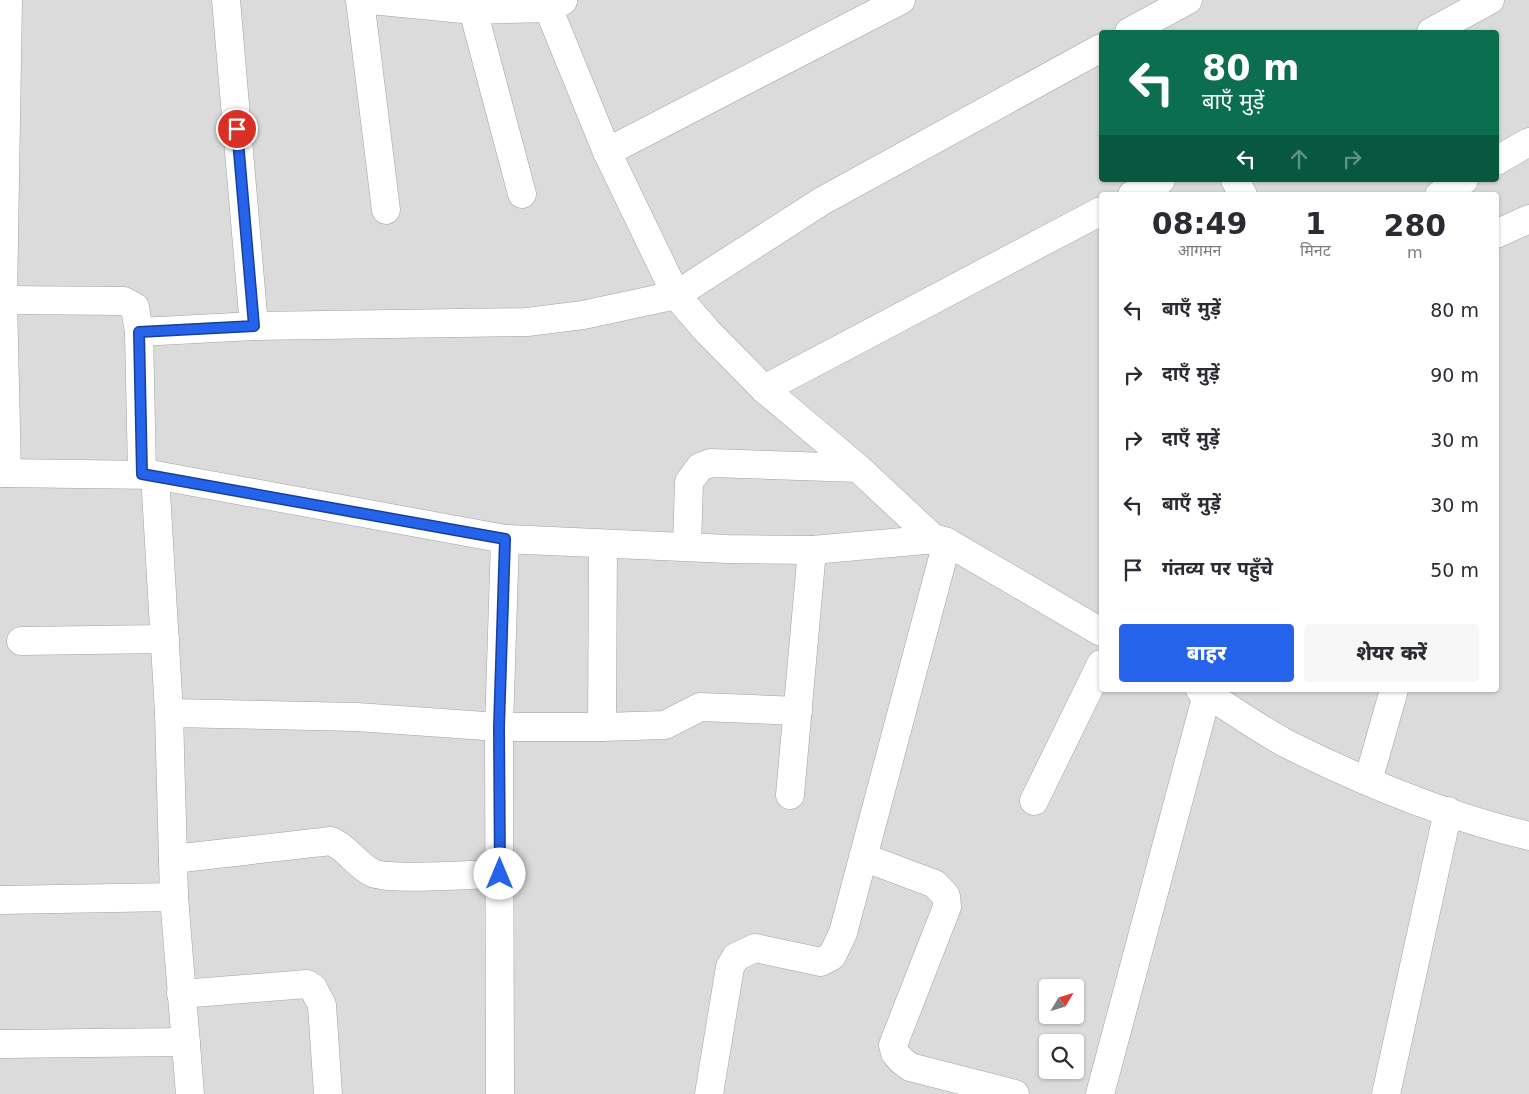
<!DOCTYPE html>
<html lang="hi">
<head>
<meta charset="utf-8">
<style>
	:root { --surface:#fff; --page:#f7f7f7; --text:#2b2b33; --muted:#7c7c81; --accent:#2563eb }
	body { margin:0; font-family:"DejaVu Sans","Noto Sans Devanagari",sans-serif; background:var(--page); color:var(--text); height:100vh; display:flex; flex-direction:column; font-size:19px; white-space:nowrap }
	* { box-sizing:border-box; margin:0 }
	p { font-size:16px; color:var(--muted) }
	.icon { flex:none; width:28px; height:28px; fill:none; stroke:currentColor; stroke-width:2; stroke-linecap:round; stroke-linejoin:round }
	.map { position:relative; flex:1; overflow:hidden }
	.side { position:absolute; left:1099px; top:192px; width:400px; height:500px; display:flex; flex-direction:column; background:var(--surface); border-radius:5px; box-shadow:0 1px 4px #0004 }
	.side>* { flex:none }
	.banner { position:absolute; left:1099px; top:30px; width:400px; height:152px; border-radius:5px; box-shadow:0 1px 4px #0004; background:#0b6e4f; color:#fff; overflow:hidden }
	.needle { width:32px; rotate:52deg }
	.buttons { position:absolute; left:1039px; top:979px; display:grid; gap:10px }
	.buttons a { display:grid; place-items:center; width:45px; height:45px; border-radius:5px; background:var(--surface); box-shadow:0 1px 4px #0004; font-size:25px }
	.pin { position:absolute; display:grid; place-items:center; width:42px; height:42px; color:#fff; margin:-21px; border:2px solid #fff; border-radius:50%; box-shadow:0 1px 5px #0007 }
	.me { position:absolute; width:55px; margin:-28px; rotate:0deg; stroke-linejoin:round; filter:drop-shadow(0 0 4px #0008) }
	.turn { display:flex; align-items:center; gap:18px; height:105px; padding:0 20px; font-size:22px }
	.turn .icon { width:65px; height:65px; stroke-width:2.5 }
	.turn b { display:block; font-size:35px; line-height:42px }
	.lanes { display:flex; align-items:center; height:48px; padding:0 20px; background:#0003; justify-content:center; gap:25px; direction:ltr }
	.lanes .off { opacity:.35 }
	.eta { display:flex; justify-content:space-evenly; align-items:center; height:85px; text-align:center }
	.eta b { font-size:30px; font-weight:800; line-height:35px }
	.action { display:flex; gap:10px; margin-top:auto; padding:10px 20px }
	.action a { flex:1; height:58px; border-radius:5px; background:var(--accent); color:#fff; font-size:20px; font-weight:800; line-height:58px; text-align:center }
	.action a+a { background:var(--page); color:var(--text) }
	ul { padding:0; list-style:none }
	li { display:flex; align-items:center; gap:15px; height:65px; padding:0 20px }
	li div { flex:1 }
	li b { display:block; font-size:19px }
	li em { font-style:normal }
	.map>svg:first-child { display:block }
	.residential { fill:#dcdbdb; fill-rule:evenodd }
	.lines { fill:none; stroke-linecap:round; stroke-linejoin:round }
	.minor-casing { stroke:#a2a2a2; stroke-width:29 }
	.tertiary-casing { stroke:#a2a2a2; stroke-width:29 }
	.minor { stroke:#fff; stroke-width:28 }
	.tertiary { stroke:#fff; stroke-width:28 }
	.route-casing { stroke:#184099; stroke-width:12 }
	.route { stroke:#2563eb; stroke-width:9 }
</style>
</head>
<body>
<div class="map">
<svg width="1529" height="1094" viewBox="0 0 1529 1094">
	<rect width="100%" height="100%" fill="#efe9e3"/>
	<path class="residential" d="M0,0H1529V1094H0ZM1101,32H1496V180H1101ZM1101,195H1496V690H1101ZM1048,988H1075V1015H1048ZM1048,1042H1075V1070H1048Z"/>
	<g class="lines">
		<g class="minor-casing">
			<g id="minor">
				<path d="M226,0L254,326"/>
				<path d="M360,0L386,210"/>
				<path d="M371,0L473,10L548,8L563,1"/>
				<path d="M545,0L607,152L676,295L707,331L764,389L858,468L934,539"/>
				<path d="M473,10L522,194"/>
				<path d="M1129,32L1188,0"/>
				<path d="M1431,32L1490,0"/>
				<path d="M607,152L901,0"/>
				<path d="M1496,161L1529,142"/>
				<path d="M1235,180L1243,195"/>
				<path d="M1132,195L1161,180"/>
				<path d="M1439,195L1464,180"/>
				<path d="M1496,234L1529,219"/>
				<path d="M3,300L124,301L135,307L139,332L142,473"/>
				<path d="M139,332L254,326L527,322L583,315L676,295L822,201L1101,48"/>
				<path d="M764,389L1101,211"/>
				<path d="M7,473L3,300L8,0"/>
				<path d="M155,475L169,713L174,897L190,1094"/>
				<path d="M687,546L689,482L700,467L711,463L858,468"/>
				<path d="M21,641L165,639"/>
				<path d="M169,713L357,717L499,727H602L665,725L700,707L798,711"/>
				<path d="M602,727L603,544"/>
				<path d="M1368,781L1394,690"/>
				<path d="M790,795L812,550"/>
				<path d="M1034,801L1101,664"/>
				<path d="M863,857L935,884L946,896L947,907L893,1045L895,1053L901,1060L910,1067L1015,1094"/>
				<path d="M173,859L331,841C348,848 357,866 373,873C393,881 474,874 500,874"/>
				<path d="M0,900L174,897"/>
				<path d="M181,994L307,984L313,988L322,1005L328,1094"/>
				<path d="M0,1044L186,1042"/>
				<path d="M500,1094L499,727L505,539"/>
				<path d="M709,1094L730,967L736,957L755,948L821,962L832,956L843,933L947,542"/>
				<path d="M1100,1094L1207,694"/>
				<path d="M1386,1094L1448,811"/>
			</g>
		</g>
		<g class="tertiary-casing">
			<g id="tertiary">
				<path d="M0,473L155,475L505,539L728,549L812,550L937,539L947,542L1101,632"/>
				<path d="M1200,690C1229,707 1257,728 1287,744C1363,782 1446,816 1529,836"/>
			</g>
		</g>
		<use href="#minor" class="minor"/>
		<use href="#tertiary" class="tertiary"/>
	</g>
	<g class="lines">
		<g class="route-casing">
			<path id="route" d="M237,129L254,326L139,332L142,474L505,539L499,727L500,874"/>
		</g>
		<use href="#route" class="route"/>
	</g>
</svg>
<div class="buttons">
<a><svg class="needle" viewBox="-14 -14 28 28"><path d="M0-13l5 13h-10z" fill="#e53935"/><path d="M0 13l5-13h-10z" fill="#7c7c81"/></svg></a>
<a><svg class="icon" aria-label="search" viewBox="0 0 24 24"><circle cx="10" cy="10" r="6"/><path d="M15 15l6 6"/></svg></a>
</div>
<div class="pin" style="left:237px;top:129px;background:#d93025"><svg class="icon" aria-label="arrive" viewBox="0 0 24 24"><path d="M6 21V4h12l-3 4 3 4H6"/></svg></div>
<svg class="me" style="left:500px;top:874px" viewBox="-20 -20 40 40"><circle r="19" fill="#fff"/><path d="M0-13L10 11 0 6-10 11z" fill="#2563eb"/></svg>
<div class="banner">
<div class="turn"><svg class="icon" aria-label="left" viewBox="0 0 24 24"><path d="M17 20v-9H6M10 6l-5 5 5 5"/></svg><div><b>80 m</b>बाएँ मुड़ें</div></div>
<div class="lanes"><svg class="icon" aria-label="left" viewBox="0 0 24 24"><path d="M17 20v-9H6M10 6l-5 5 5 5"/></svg><svg class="icon off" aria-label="ahead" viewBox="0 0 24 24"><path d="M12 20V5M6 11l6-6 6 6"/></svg><svg class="icon off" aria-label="right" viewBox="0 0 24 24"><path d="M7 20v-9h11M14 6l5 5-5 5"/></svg></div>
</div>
<section class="side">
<div class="eta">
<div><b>08:49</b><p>आगमन</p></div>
<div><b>1</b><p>मिनट</p></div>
<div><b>280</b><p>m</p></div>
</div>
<ul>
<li><svg class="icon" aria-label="left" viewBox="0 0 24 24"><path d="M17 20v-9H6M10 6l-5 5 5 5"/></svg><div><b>बाएँ मुड़ें</b></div><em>80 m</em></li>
<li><svg class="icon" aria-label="right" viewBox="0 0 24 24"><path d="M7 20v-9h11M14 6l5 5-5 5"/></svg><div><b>दाएँ मुड़ें</b></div><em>90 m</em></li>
<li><svg class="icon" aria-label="right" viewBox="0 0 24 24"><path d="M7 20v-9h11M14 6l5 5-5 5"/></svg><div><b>दाएँ मुड़ें</b></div><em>30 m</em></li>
<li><svg class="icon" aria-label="left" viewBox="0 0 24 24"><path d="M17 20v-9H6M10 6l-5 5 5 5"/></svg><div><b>बाएँ मुड़ें</b></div><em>30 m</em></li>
<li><svg class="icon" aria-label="arrive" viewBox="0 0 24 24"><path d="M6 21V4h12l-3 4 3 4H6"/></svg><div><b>गंतव्य पर पहुँचे</b></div><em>50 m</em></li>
</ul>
<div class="action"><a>बाहर</a><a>शेयर करें</a></div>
</section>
</div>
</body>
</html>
